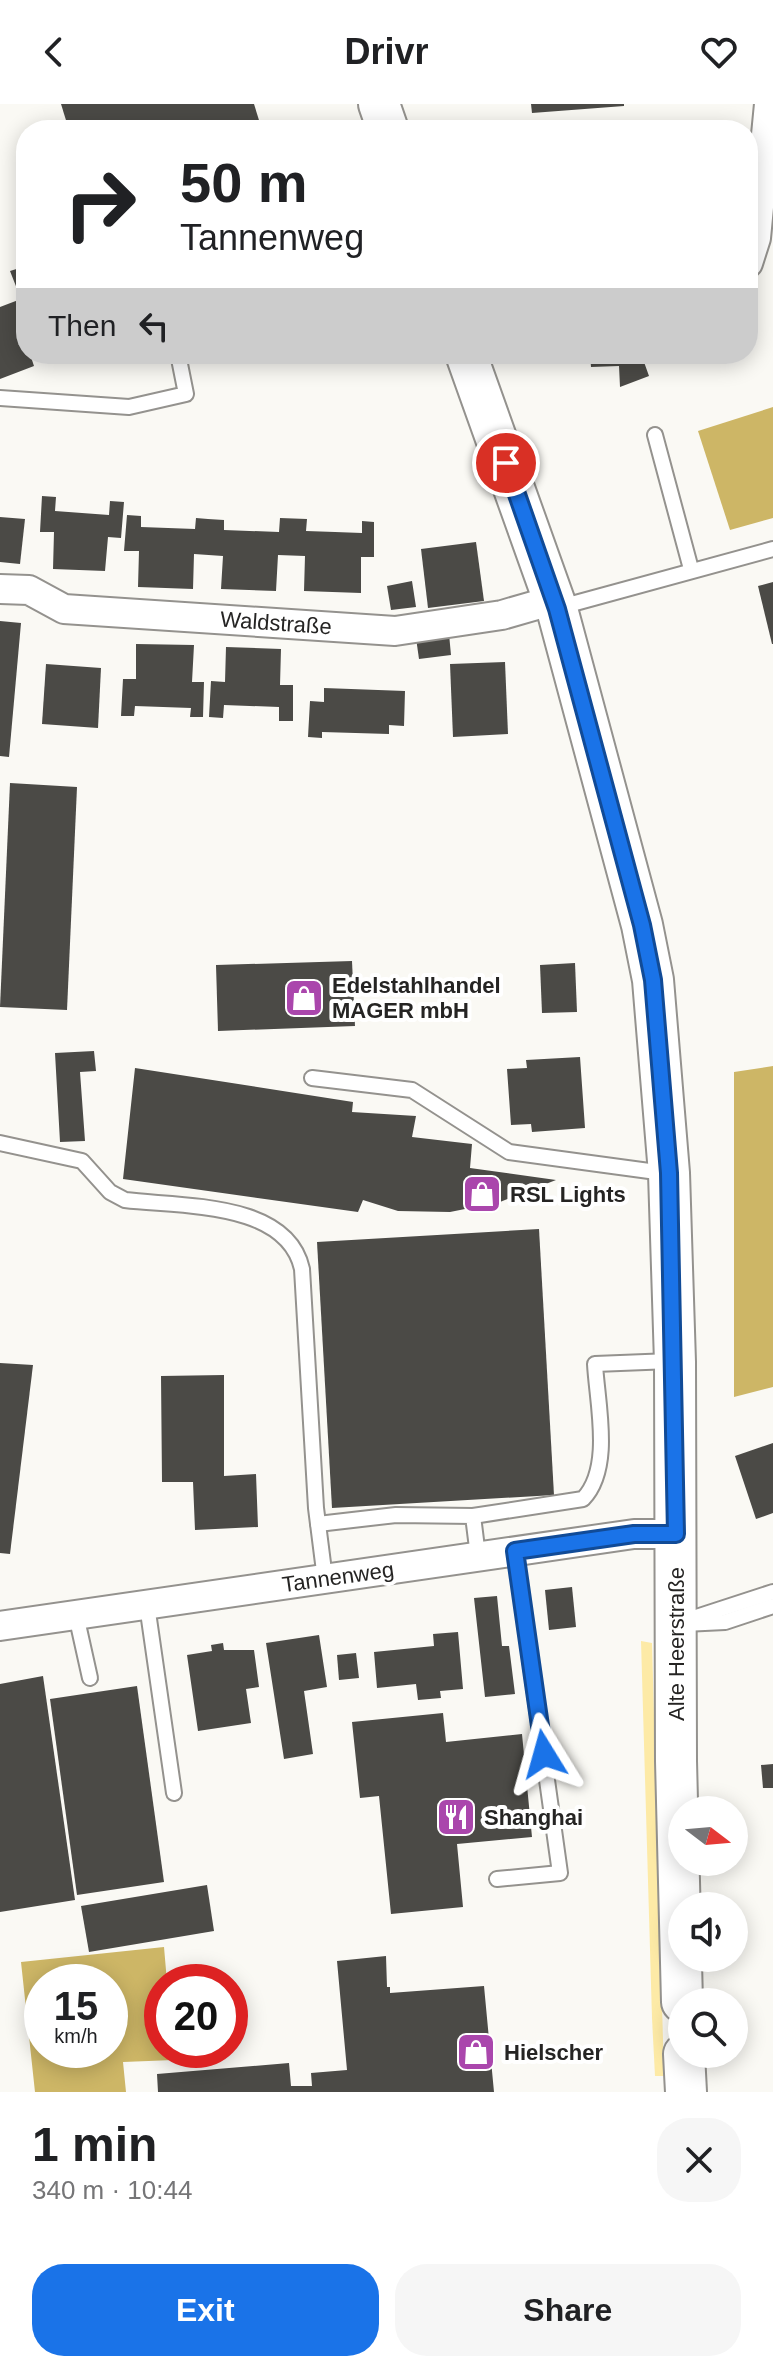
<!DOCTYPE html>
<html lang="en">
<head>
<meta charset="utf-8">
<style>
	:root { --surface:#fff; --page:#f6f6f6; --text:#202124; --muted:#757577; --accent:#1a73e8 }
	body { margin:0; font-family:Arial,sans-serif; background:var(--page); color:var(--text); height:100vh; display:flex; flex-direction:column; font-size:30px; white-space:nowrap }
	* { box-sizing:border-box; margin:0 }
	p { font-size:26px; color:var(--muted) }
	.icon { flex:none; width:44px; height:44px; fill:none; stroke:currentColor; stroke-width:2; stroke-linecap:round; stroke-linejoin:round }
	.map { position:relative; height:1988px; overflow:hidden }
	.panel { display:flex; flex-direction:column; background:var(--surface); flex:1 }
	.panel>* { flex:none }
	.top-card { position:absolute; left:16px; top:16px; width:742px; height:244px; border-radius:32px; box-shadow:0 4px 20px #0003; background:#fff; color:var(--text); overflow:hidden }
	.needle { width:52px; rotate:106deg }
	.tools { position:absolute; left:668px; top:1692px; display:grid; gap:16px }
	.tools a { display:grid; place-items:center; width:80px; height:80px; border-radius:50%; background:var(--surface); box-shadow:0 4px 20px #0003; font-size:40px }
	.speed { position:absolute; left:24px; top:1860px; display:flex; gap:16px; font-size:40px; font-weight:700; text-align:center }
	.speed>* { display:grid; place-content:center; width:104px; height:104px; border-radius:50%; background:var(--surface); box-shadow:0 4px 20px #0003; line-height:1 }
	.speed small { font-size:20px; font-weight:400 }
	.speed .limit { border:12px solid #d22; background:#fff; color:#111 }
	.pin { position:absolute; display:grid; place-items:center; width:68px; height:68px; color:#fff; margin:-34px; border:4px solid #fff; border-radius:50%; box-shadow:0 2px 8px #0007 }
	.me { position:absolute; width:88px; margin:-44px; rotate:352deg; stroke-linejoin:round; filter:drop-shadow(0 0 6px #0008) }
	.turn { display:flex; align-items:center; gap:28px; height:168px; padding:0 32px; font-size:36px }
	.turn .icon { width:104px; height:104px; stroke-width:2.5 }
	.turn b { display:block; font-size:56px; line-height:68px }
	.then { display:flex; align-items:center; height:76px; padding:0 32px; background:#0003; gap:16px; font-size:30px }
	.round { display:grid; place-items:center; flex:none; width:84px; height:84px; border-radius:32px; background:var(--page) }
	.headline { display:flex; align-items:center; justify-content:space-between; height:136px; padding:0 32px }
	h1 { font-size:48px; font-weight:700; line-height:60px }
	.primary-button { display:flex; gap:16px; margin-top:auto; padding:16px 32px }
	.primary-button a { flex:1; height:92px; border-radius:32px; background:var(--accent); color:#fff; font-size:32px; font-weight:700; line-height:92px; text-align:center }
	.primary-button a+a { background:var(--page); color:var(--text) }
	header { display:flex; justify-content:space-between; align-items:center; height:104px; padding:0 32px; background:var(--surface); font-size:36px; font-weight:700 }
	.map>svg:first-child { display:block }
	.green { fill:#fdeaa6 }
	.forest { fill:#cdb666; fill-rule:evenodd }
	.building { fill:#4b4a46 }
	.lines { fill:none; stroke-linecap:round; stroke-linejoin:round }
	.lane-casing { stroke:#94928e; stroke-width:18 }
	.street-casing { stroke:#94928e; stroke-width:32 }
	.secondary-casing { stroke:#94928e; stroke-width:44 }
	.lane { stroke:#fff; stroke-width:14 }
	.street { stroke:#fff; stroke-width:28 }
	.secondary { stroke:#fff; stroke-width:40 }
	.route-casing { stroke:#114b97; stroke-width:20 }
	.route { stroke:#1a73e8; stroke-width:14 }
	.labels { text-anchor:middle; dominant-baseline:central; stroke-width:8; stroke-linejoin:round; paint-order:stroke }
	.street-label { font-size:22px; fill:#252423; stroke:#fff }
	.poi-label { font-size:22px; font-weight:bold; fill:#252423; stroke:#fff; text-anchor:start }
</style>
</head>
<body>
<header><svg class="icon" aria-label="back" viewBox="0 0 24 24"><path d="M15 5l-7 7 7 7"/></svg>Drivr<svg class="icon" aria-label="heart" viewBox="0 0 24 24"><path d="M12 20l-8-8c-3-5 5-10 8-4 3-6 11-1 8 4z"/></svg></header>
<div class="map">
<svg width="773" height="1988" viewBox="0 0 773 1988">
	<rect width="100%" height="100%" fill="#faf9f4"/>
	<path class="green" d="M641,1537L652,1539L664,1972H655L652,1914Z"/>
	<g class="forest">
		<path d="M773,303V414L730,426L698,327Z"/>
		<path d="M773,962V1283L734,1293V968Z"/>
		<path d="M164,1843L167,1878H162V1946H173L174,1956L123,1958L126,1988H35L21,1858ZM42,1878H110V1946H42Z"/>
	</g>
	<g class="building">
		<path d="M61,0H254L262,26H69Z"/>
		<path d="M531,0H624V2L532,9Z"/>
		<path d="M26,162V250H30L34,262L0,275V203L21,195L10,167Z"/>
		<path d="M590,250H635L636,259L644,258L649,272L620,283L619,262L591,263Z"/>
		<path d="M42,392L56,393L55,407L109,411L110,397L124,398L121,434L108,433L105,467L53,465L54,428H40Z"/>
		<path d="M127,411L141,412V423L195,425L196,414L208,415L224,416V426L279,428L280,414L307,415L306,427L335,428L362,429V417L374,418V453H361V489L304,487L305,452L278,451L276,487L221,485L223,452L194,450L193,485L138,483L139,447H124Z"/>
		<path d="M0,413L25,415L20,460L0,458Z"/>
		<path d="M476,438L484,497L428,504L421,445Z"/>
		<path d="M412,477L416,503L391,506L387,482Z"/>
		<path d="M773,478V540H772L758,482Z"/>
		<path d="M0,517L21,519L9,653L0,652Z"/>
		<path d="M449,530L451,551L419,555L416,534Z"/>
		<path d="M136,540L194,541L192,578H204L203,613H190L191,604L135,602L134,612H121L123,575H136Z"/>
		<path d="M226,543L281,545L280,581H293V617H279V603L224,601L223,614L209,613L211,577L225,578Z"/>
		<path d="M505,558L508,630L453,633L450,560Z"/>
		<path d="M46,560L101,564L98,624L42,620Z"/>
		<path d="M324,584L405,587L404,622L389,621V630L322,628V634L308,633L310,597L324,598Z"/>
		<path d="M10,679L77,683L67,906L0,903Z"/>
		<path d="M352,857L355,922L218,927L216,861Z"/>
		<path d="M575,859L577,908L542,909L540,861Z"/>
		<path d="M94,947L96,967L80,968L85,1037L60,1038L55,949Z"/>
		<path d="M580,953L585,1024L532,1028L531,1020L511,1021L507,965L527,964L526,956Z"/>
		<path d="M135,964L353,998L352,1008L416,1012L412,1033L472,1040L470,1064L556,1076L500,1098L450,1108L398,1107L363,1096L358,1108L123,1075Z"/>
		<path d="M539,1125L554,1391L332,1404L317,1138Z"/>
		<path d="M0,1259L33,1261L10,1450L0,1449Z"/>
		<path d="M224,1271V1372L256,1370L258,1423L195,1426L193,1378H162L161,1272Z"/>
		<path d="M773,1339V1409L756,1415L735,1352Z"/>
		<path d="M572,1483L576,1523L549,1526L545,1486Z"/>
		<path d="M497,1492L502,1542H509L515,1590L485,1593L474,1494Z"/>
		<path d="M458,1528L463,1585L440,1587L441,1594L418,1596L416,1580L377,1584L374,1548L434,1542L433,1530Z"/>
		<path d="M319,1531L327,1583L304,1587L313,1650L284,1655L266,1539Z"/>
		<path d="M223,1539L224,1546H254L259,1583L246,1585L251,1619L198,1627L187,1551L212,1547L211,1541Z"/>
		<path d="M356,1549L359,1574L339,1576L337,1551Z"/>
		<path d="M43,1572L75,1796L0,1808V1580Z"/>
		<path d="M137,1582L164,1778L77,1791L50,1595Z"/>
		<path d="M443,1609L446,1638L522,1630L532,1733L457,1740L463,1803L391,1810L379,1692L360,1694L352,1618Z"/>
		<path d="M773,1660V1684H763L761,1661Z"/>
		<path d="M207,1781L214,1827L89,1848L81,1802Z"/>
		<path d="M386,1852L387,1883H390V1889L484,1882L494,1988H158L157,1970L289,1959L291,1982H312L311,1969L347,1966L337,1857Z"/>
	</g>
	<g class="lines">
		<g class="lane-casing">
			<g id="lane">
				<path d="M0,294L129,303L186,290L178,250"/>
				<path d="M655,331L691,465"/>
				<path d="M557,504L773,445"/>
				<path d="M312,974L412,986L509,1048L664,1069"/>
				<path d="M0,1039L82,1057L110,1088L125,1096C182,1103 287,1097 302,1165L316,1404L325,1475"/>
				<path d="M473,1412L583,1395C613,1364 597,1299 595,1260L671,1257"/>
				<path d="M318,1420L396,1411L473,1412L478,1452"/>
				<path d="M147,1501L174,1689"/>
				<path d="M76,1511L90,1574"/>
				<path d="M678,1519L773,1488"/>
				<path d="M684,1520L725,1518L773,1502"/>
				<path d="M497,1775L560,1769L515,1447"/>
			</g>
		</g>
		<g class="street-casing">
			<g id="street">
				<path d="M748,159L756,134L769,0"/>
				<path d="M0,485L29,486L64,505L395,527L502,511L554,496"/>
				<path d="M0,1522L634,1430H676"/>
			</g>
		</g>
		<g class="secondary-casing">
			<g id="secondary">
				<path d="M379,0L388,26"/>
				<path d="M466,250L557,505L642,821L653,876L669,1069L675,1258L676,1657L682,1898"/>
				<path d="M684,1950L686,1988"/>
			</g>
		</g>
		<use href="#lane" class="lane"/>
		<use href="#street" class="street"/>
		<use href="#secondary" class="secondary"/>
	</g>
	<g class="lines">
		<g class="route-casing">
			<path id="route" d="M506,359L557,505L642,821L653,876L669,1069L676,1430H634L515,1447L544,1650"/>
		</g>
		<use href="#route" class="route"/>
	</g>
	<defs>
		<g id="shop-square" transform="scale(2)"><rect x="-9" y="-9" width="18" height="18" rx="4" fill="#aa46ac" stroke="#fff"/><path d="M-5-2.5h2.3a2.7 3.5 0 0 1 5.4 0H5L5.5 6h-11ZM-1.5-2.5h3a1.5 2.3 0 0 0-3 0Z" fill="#fff"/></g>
		<g id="restaurant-square" transform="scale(2)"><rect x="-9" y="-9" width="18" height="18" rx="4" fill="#aa46ac" stroke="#fff"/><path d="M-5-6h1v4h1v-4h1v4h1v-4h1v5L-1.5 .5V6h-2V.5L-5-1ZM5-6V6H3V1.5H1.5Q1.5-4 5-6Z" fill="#fff"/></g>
	</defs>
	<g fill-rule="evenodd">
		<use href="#shop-square" x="304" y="894"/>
		<use href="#shop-square" x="482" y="1090"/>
		<use href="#restaurant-square" x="456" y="1713"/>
		<use href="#shop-square" x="476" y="1948"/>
	</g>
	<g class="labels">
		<g class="street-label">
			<text transform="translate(276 519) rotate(4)">Waldstraße</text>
			<text transform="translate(338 1473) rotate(-8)">Tannenweg</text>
			<text transform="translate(676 1540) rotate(-90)">Alte Heerstraße</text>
		</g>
		<g class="poi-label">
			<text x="332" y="881">Edelstahlhandel<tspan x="332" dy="25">MAGER mbH</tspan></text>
			<text x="510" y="1090">RSL Lights</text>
			<text x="484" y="1713">Shanghai</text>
			<text x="504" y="1948">Hielscher</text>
		</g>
	</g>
</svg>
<div class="tools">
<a><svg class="needle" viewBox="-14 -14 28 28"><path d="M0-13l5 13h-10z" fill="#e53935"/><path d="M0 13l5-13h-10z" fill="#757577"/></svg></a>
<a><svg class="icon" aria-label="sound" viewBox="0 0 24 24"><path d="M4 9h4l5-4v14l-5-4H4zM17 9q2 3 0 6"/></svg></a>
<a><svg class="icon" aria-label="search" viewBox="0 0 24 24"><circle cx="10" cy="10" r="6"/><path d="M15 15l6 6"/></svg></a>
</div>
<div class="speed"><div>15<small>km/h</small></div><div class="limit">20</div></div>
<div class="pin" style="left:506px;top:359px;background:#d93025"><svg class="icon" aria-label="arrive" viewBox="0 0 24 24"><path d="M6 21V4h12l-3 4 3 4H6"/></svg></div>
<svg class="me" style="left:544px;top:1650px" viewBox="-20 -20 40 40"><path d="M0-17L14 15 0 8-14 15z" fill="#1a73e8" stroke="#fff" stroke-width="4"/></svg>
<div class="top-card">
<div class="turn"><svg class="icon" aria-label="right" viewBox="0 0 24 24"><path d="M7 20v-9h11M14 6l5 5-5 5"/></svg><div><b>50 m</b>Tannenweg</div></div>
<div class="then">Then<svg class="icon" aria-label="left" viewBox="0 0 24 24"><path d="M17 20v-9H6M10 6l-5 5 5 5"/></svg></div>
</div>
</div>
<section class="panel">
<div class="headline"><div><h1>1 min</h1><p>340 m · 10:44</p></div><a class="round"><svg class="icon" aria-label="close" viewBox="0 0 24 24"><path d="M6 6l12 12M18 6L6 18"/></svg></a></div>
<div class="primary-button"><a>Exit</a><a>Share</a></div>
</section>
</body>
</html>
